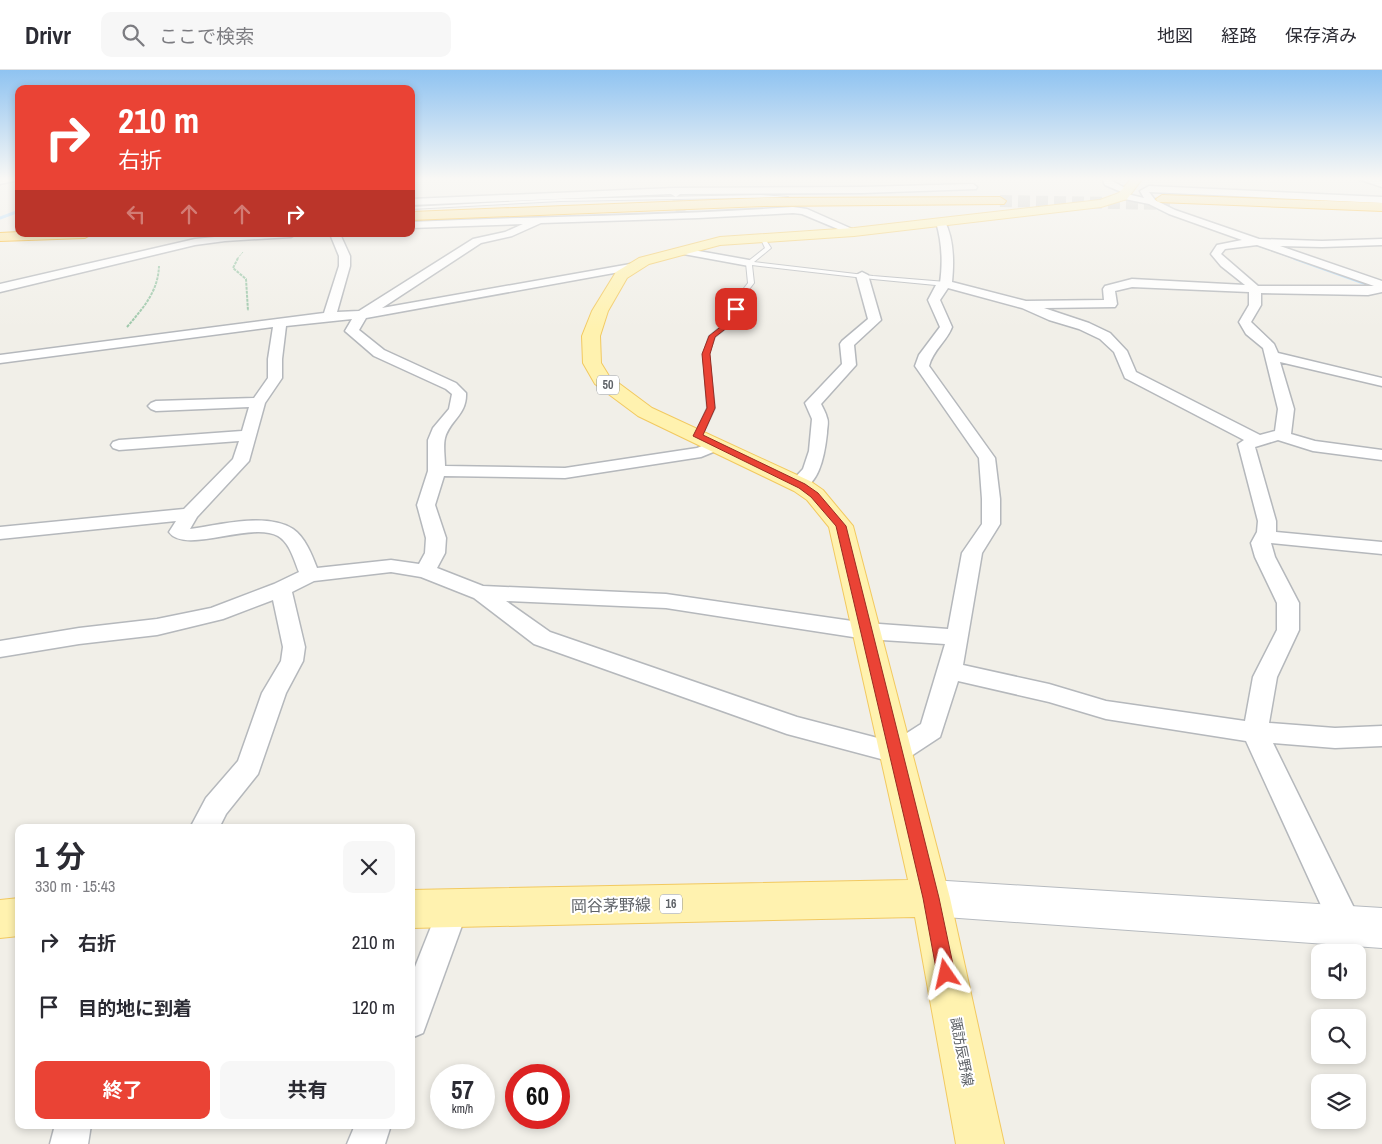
<!DOCTYPE html>
<html lang="ja">
<head>
<meta charset="utf-8">
<style>
	:root { --surface:#fff; --page:#f7f7f7; --text:#2b2b33; --muted:#7c7c81; --line:#e1e1e2; --accent:#ea4335 }
	body { margin:0; font-family:"Archivo Narrow","Noto Sans JP",sans-serif; background:var(--page); color:var(--text); height:100vh; display:flex; flex-direction:column; font-size:19px; white-space:nowrap }
	* { box-sizing:border-box; margin:0 }
	p { font-size:16px; color:var(--muted) }
	.icon { flex:none; width:28px; height:28px; fill:none; stroke:currentColor; stroke-width:2; stroke-linecap:round; stroke-linejoin:round }
	.map { position:relative; flex:1; overflow:hidden }
	.details { position:absolute; left:15px; top:754px; width:400px; height:305px; display:flex; flex-direction:column; background:var(--surface); border-radius:10px; box-shadow:0 2px 8px #0003 }
	.details>* { flex:none }
	.guide { position:absolute; left:15px; top:15px; width:400px; height:152px; border-radius:10px; box-shadow:0 2px 8px #0003; background:#ea4335; color:#fff; overflow:hidden }
	.tools { position:absolute; left:1311px; top:874px; display:grid; gap:10px }
	.tools a { display:grid; place-items:center; width:55px; height:55px; border-radius:10px; background:var(--surface); box-shadow:0 2px 8px #0003; font-size:25px }
	.speed { position:absolute; left:430px; top:994px; display:flex; gap:10px; font-size:25px; font-weight:700; text-align:center }
	.speed>* { display:grid; place-content:center; width:65px; height:65px; border-radius:50%; background:var(--surface); box-shadow:0 2px 8px #0003; line-height:1 }
	.speed small { font-size:12px; font-weight:400 }
	.speed .limit { border:8px solid #d22; background:#fff; color:#111 }
	.pin { position:absolute; display:grid; place-items:center; width:42px; height:42px; color:#fff; margin:-21px; border-radius:10px; box-shadow:0 2px 8px #0006 }
	.me { position:absolute; width:55px; margin:-28px; rotate:349deg; stroke-linejoin:round; filter:drop-shadow(0 0 4px #0008) }
	.turn { display:flex; align-items:center; gap:18px; height:105px; padding:0 20px; font-size:22px }
	.turn .icon { width:65px; height:65px; stroke-width:2.5 }
	.turn b { display:block; font-size:35px; line-height:42px }
	.lanes { display:flex; align-items:center; height:48px; padding:0 20px; background:#0003; justify-content:center; gap:25px; direction:ltr }
	.lanes .off { opacity:.35 }
	.round { display:grid; place-items:center; flex:none; width:52px; height:52px; border-radius:10px; background:var(--page) }
	.headline { display:flex; align-items:center; justify-content:space-between; height:85px; padding:0 20px }
	h1 { font-size:30px; font-weight:700; line-height:38px }
	.action { display:flex; gap:10px; margin-top:auto; padding:10px 20px }
	.action a { flex:1; height:58px; border-radius:10px; background:var(--accent); color:#fff; font-size:20px; font-weight:700; line-height:58px; text-align:center }
	.action a+a { background:var(--page); color:var(--text) }
	ul { padding:0; list-style:none }
	li { display:flex; align-items:center; gap:15px; height:65px; padding:0 20px }
	li div { flex:1 }
	li b { display:block; font-size:19px }
	li em { font-style:normal }
	header { display:flex; align-items:center; gap:30px; box-sizing:border-box; height:70px; padding:0 25px; background:var(--surface); border-bottom:1px solid var(--line) }
	header strong { font-size:24px }
	nav { display:flex; gap:28px; margin-inline-start:auto; font-size:18px }
	.search { width:350px; height:45px; background:var(--page); display:flex; align-items:center; gap:12px; box-sizing:border-box; padding:0 18px; border-radius:10px; color:var(--muted); font-size:19px }
	.map>svg:first-child { display:block }
	.lines { fill:none; stroke-linecap:round; stroke-linejoin:round }
	.stream-far1 { stroke:#aadaff; stroke-width:3 }
	.stream { stroke:#aadaff; stroke-width:4 }
	.street-tunnel { stroke:#ccccc8; stroke-width:10; stroke-dasharray:10 5; stroke-linecap:butt }
	.highway-tunnel { stroke:#ccccc8; stroke-width:12; stroke-dasharray:12 6; stroke-linecap:butt }
	.lane-casing { stroke:#b5b8bc; stroke-width:2 }
	.street-casing { stroke:#b5b8bc; stroke-width:3 }
	.secondary-casing { stroke:#b6babf; stroke-width:2 }
	.primary-casing { stroke:#f2c960; stroke-width:2 }
	.highway-casing { stroke:#f9ab00; stroke-width:2 }
	.path-far1 { stroke:#9cc7a9; stroke-width:1; stroke-dasharray:2.5 1; stroke-linecap:butt }
	.path { stroke:#9cc7a9; stroke-width:2; stroke-dasharray:3 1; stroke-linecap:butt }
	.lane { fill:#fff; fill-rule:evenodd }
	.street { fill:#fff; fill-rule:evenodd }
	.secondary { fill:#fff; fill-rule:evenodd }
	.primary { fill:#fff2af; fill-rule:evenodd }
	.highway { fill:#fde293; fill-rule:evenodd }
	.route { fill:#ea4335; stroke:#982c22 }
	.labels { text-anchor:middle; dominant-baseline:central; stroke-width:4; stroke-linejoin:round; paint-order:stroke }
	.shield { fill:#fff; stroke:#8f9295; stroke-width:1 }
	.shield-label { font-size:12px; font-weight:bold; fill:#5f6368 }
	.street-label { font-size:14px; fill:#5f6368; stroke:#fff }
	.near-street-label { font-size:16px; fill:#5f6368; stroke:#fff }
</style>
</head>
<body>
<header>
<strong>Drivr</strong>
<div class="search"><svg class="icon" aria-label="search" viewBox="0 0 24 24"><circle cx="10" cy="10" r="6"/><path d="M15 15l6 6"/></svg>ここで検索</div>
<nav><a>地図</a><a>経路</a><a>保存済み</a></nav>
</header>
<div class="map">
<svg width="1382" height="1074" viewBox="0 0 1382 1074">
	<rect width="100%" height="100%" fill="#f1efe8"/>
	<g class="lines">
		<g class="stream-far1">
			<path d="M1105,113L1116,120"/>
			<path d="M1146,133L1175,146"/>
			<path d="M0,148L19,141"/>
			<path d="M1252,173L1298,189"/>
		</g>
		<path class="stream" d="M1295,188L1382,219"/>
		<path class="street-tunnel" d="M676,124L681,142"/>
		<path class="highway-tunnel" d="M1000,131L1170,134"/>
		<g class="lane-casing">
			<g id="lane">
				<path d="M761,125L788,127L560,131L411,139V137L560,129Z"/>
				<path d="M760,167H764L771,178L754,192L873,206L946,212L949,214L946,216L873,209L752,195L754,213L744,226L733,253L715,267L709,284L715,338L702,366L698,368H695L694,366L707,338L703,284L709,266L728,251L738,226L748,213L746,193L765,178Z"/>
			</g>
		</g>
		<g class="street-casing">
			<g id="street">
				<path d="M0,108H19V110L0,114Z"/>
				<path d="M1102,108H1110L1112,111L1131,121L1130,123H1124L1105,115Z"/>
				<path d="M1355,108H1371L1382,111V117Z"/>
				<path d="M973,114L977,117L976,119L862,123L680,124L676,127L671,124L411,135V129L674,118L862,117Z"/>
				<path d="M1149,116L1382,127V133L1149,122L1155,130L1175,140L1259,169L1322,171L1382,169V175L1322,177L1280,176L1382,211V222L1368,225L1261,223V235L1251,252L1274,274L1278,283L1382,308V316L1280,292L1294,339L1291,364L1315,371L1382,380V390L1313,381L1278,370L1255,377L1276,451V462L1382,472V484L1271,473L1275,487L1299,533V560L1277,607L1269,653L1335,658L1382,656V676L1335,678L1273,673L1357,844L1361,855L1357,866L1346,870L1335,866L1246,671L1106,649L1049,632L958,611L940,667L905,690L896,693L787,664L534,574L474,528L421,507L391,502L314,511L292,522L305,577L303,591L286,623L258,704L226,744L219,758H190L206,728L238,691L262,623L281,591L283,577L273,530L223,549L157,565L79,574L0,587V571L79,558L157,549L211,538L274,514L299,502C294,490 290,473 278,466C251,451 185,485 169,462L176,451L0,469V457L184,439L233,389L239,371L119,380L113,378L111,375L113,372L119,370L242,361L249,337L156,341L151,339L148,336L151,333L156,331L254,328L268,308V289L273,257L0,293V285L324,243L339,196V186L330,164H340L350,186V196L337,242L359,241L473,169L505,162L523,154L411,158V152C539,146 666,146 793,137L807,139L859,162L854,165L850,164L802,144L793,143L698,148L541,153L512,166L481,173L382,238L636,193L642,196L636,199L366,248L359,260L384,280L456,313L466,323C467,345 450,350 445,368C443,376 445,387 445,396L565,398L697,378L717,370L723,372L725,375L723,378L701,387L565,408L444,406L435,435L446,468L445,483L437,498L483,516L666,524L866,553L948,559L962,483L982,454V429L979,388L915,296L919,285L940,257L928,230L936,215L940,213C943,192 942,172 936,152L938,150H944C954,168 954,192 952,212L1026,231L1104,230L1103,219L1105,216L1132,209L1245,215L1221,196L1211,184L1217,175L1242,170L1169,144L1149,134L1120,128L1118,126L1123,123L1144,128L1140,121ZM1257,175L1374,216H1258L1221,184L1225,179ZM1132,217L1249,222V235L1239,252L1246,264L1263,278L1278,339L1275,361L1260,365L1136,302L1127,281L1110,263L1089,253L1044,238L1115,237L1117,234L1115,221ZM948,218L1022,238L1049,250L1079,259L1100,269L1114,282L1125,308L1244,370L1238,374L1258,451L1257,462L1251,473L1255,487L1277,533V560L1253,607L1245,651L1106,631L1049,614L963,595L982,483L1000,454V429L995,388L929,296C933,280 947,271 952,257L940,230ZM352,249L345,261L374,286L446,319L452,324L449,339L433,358L428,370V401L417,435L426,468L425,483L419,494L391,490L317,498C312,485 305,467 293,459C267,442 219,455 190,459L197,447L249,391L265,333L282,308V289L286,256ZM506,531L666,538L866,569L945,574L921,654L893,672L797,647L550,562Z"/>
				<path d="M244,164H296L291,167L225,171L195,175L0,222V214L195,169Z"/>
				<path d="M682,178L749,190L755,193L749,196L678,183L677,181Z"/>
				<path d="M862,202L868,205L881,250L854,275L856,295L821,334C823,338 826,343 827,348C829,352 827,358 827,363C825,382 819,425 792,418L789,414L803,399L809,381L812,349L805,333L842,294L840,274L842,271L868,249L856,205Z"/>
				<path d="M453,824L464,829L468,839L423,963L411,968V907L442,829Z"/>
				<path d="M55,1055H91L88,1074H50Z"/>
				<path d="M355,1055H391L385,1074H347Z"/>
			</g>
		</g>
		<g class="secondary-casing">
			<path id="secondary" d="M931,810L1382,838V878L931,846L917,841L912,828L917,815Z"/>
		</g>
		<g class="primary-casing">
			<g id="primary">
				<path d="M1132,108H1143L1127,129L1101,137L854,166L720,175L649,194L627,208L608,241L600,266L601,293L609,306L652,338L810,411L823,420L853,456L950,828L1004,1074H956L915,847L411,858V820L908,810L829,457L807,430L794,421L638,346L595,314L583,293L582,266L592,241L616,202L639,188L720,167L854,158L1100,130L1119,123Z"/>
				<path d="M19,828V866L0,868V830Z"/>
			</g>
		</g>
		<g class="highway-casing">
			<g id="highway">
				<path d="M1162,125L1382,133V141L1158,132L1156,129Z"/>
				<path d="M1000,127L1006,131L1004,134L764,136L411,150V142L764,128Z"/>
				<path d="M19,162V164H92L85,168L0,171V163Z"/>
			</g>
		</g>
		<path class="path-far1" d="M237,189L243,182"/>
		<g class="path">
			<path d="M238,188L233,198L246,209L248,241"/>
			<path d="M127,257C143,238 158,222 159,196"/>
		</g>
		<use href="#lane" class="lane"/>
		<use href="#street" class="street"/>
		<use href="#secondary" class="secondary"/>
		<use href="#primary" class="primary"/>
		<use href="#highway" class="highway"/>
	</g>
	<linearGradient id="sky" x2="0" y2="1"><stop stop-color="#8fc3f1"/><stop offset="0.42" stop-color="#f9f8f5"/><stop offset="1" stop-color="#f9f8f5" stop-opacity="0"/></linearGradient>
	<rect width="1382" height="259" fill="url(#sky)"/>
	<path class="route" d="M734,238L739,239L733,253L715,267L710,284L715,338L703,365L805,414L818,423L846,456L939,828L955,904L952,910L946,912L940,910L937,904L923,828L836,456L811,427L799,418L693,366L707,338L702,284L709,266L728,251Z"/>
	<g class="labels">
		<g class="shield">
			<rect x="597" y="305.5" width="22" height="19" rx="4"/>
			<rect x="660" y="824.5" width="22" height="19" rx="4"/>
		</g>
		<g class="shield-label">
			<text x="608" y="315">50</text>
			<text x="671" y="834">16</text>
		</g>
		<g class="street-label">
			<text transform="translate(962 982) rotate(79)">諏訪辰野線</text>
		</g>
		<g class="near-street-label">
			<text transform="translate(611 835) rotate(-1)">岡谷茅野線</text>
		</g>
	</g>
</svg>
<div class="tools">
<a><svg class="icon" aria-label="sound" viewBox="0 0 24 24"><path d="M4 9h4l5-4v14l-5-4H4zM17 9q2 3 0 6"/></svg></a>
<a><svg class="icon" aria-label="search" viewBox="0 0 24 24"><circle cx="10" cy="10" r="6"/><path d="M15 15l6 6"/></svg></a>
<a><svg class="icon" aria-label="layers" viewBox="0 0 24 24"><path d="M12 4l9 5-9 5-9-5zM3 14l9 5 9-5"/></svg></a>
</div>
<div class="speed"><div>57<small>km/h</small></div><div class="limit">60</div></div>
<div class="pin" style="left:736px;top:239px;background:#d93025"><svg class="icon" aria-label="arrive" viewBox="0 0 24 24"><path d="M6 21V4h12l-3 4 3 4H6"/></svg></div>
<svg class="me" style="left:946px;top:904px" viewBox="-20 -20 40 40"><path d="M0-17L14 15 0 8-14 15z" fill="#ea4335" stroke="#fff" stroke-width="4"/></svg>
<div class="guide">
<div class="turn"><svg class="icon" aria-label="right" viewBox="0 0 24 24"><path d="M7 20v-9h11M14 6l5 5-5 5"/></svg><div><b>210 m</b>右折</div></div>
<div class="lanes"><svg class="icon off" aria-label="left" viewBox="0 0 24 24"><path d="M17 20v-9H6M10 6l-5 5 5 5"/></svg><svg class="icon off" aria-label="ahead" viewBox="0 0 24 24"><path d="M12 20V5M6 11l6-6 6 6"/></svg><svg class="icon off" aria-label="ahead" viewBox="0 0 24 24"><path d="M12 20V5M6 11l6-6 6 6"/></svg><svg class="icon" aria-label="right" viewBox="0 0 24 24"><path d="M7 20v-9h11M14 6l5 5-5 5"/></svg></div>
</div>
<section class="details">
<div class="headline"><div><h1>1 分</h1><p>330 m · 15:43</p></div><a class="round"><svg class="icon" aria-label="close" viewBox="0 0 24 24"><path d="M6 6l12 12M18 6L6 18"/></svg></a></div>
<ul>
<li><svg class="icon" aria-label="right" viewBox="0 0 24 24"><path d="M7 20v-9h11M14 6l5 5-5 5"/></svg><div><b>右折</b></div><em>210 m</em></li>
<li><svg class="icon" aria-label="arrive" viewBox="0 0 24 24"><path d="M6 21V4h12l-3 4 3 4H6"/></svg><div><b>目的地に到着</b></div><em>120 m</em></li>
</ul>
<div class="action"><a>終了</a><a>共有</a></div>
</section>
</div>
</body>
</html>
